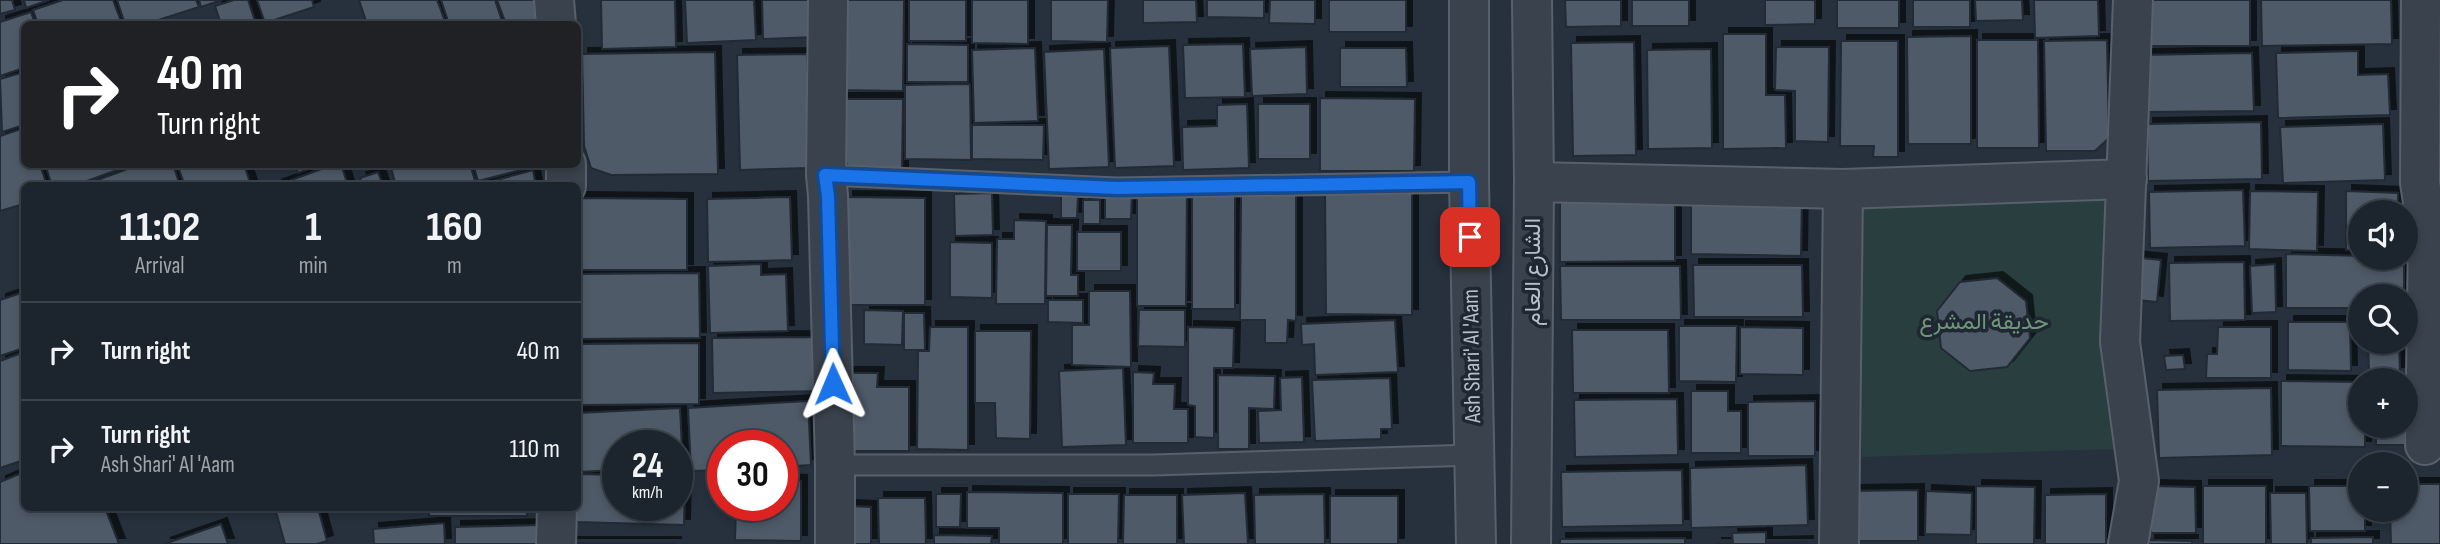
<!DOCTYPE html>
<html lang="en">
<head>
<meta charset="utf-8">
<style>
	:root { --surface:#1c252e; --page:#252d36; --text:#f1f3f6; --muted:#a0a5aa; --line:#3a424a }
	body { margin:0; font-family:"Sofia Sans Condensed",Vazirmatn,sans-serif; background:var(--page); color:var(--text); height:100vh; display:flex; flex-direction:column; font-size:26px; white-space:nowrap }
	* { box-sizing:border-box; margin:0 }
	p { font-size:23px; color:var(--muted) }
	.icon { flex:none; width:38px; height:38px; fill:none; stroke:currentColor; stroke-width:2; stroke-linecap:round; stroke-linejoin:round }
	.map { position:relative; flex:1; overflow:hidden }
	.panel { position:absolute; left:21px; top:182px; width:560px; height:329px; display:flex; flex-direction:column; background:var(--surface); border-radius:10px; box-shadow:0 4px 10px #0003,0 0 0 2px var(--line) }
	.panel>* { flex:none }
	.guide { position:absolute; left:21px; top:21px; width:560px; height:147px; border-radius:10px; box-shadow:0 4px 10px #0003,0 0 0 2px var(--line); background:#202124; color:#fff; overflow:hidden }
	.controls { position:absolute; left:2348px; top:200px; display:grid; gap:14px }
	.controls a { display:grid; place-items:center; width:70px; height:70px; border-radius:50%; background:var(--surface); box-shadow:0 4px 10px #0003,0 0 0 2px var(--line); font-size:35px }
	.speed { position:absolute; left:602px; top:430px; display:flex; gap:14px; font-size:35px; font-weight:700; text-align:center }
	.speed>* { display:grid; place-content:center; width:91px; height:91px; border-radius:50%; background:var(--surface); box-shadow:0 4px 10px #0003,0 0 0 2px var(--line); line-height:1 }
	.speed small { font-size:18px; font-weight:400 }
	.speed .limit { border:10px solid #d22; background:#fff; color:#111 }
	.pin { position:absolute; display:grid; place-items:center; width:60px; height:60px; color:#fff; margin:-30px; border-radius:14px; box-shadow:0 4px 10px #0006 }
	.me { position:absolute; width:77px; margin:-38px; rotate:359deg; stroke-linejoin:round; filter:drop-shadow(0 0 5px #0008) }
	.turn { display:flex; align-items:center; gap:24px; height:147px; padding:0 21px; font-size:32px }
	.turn .icon { width:91px; height:91px; stroke-width:2.5 }
	.turn b { display:block; font-size:49px; line-height:60px }
	.eta { display:flex; justify-content:space-evenly; align-items:center; height:119px; text-align:center }
	.eta b { font-size:42px; font-weight:700; line-height:49px }
	ul { padding:0; list-style:none }
	li { display:flex; align-items:center; gap:21px; height:98px; padding:0 21px; border-top:2px solid var(--line) }
	li div { flex:1 }
	li b { display:block; font-size:26px }
	li em { font-style:normal }
	.map>svg:first-child { display:block }
	.green { fill:#293e3f }
	.building { fill:#505a67; stroke:#212934; stroke-width:2; filter:url(#shadow) }
	.lines { fill:none; stroke-linecap:round; stroke-linejoin:round }
	.service-casing { stroke:#58606b; stroke-width:23 }
	.minor-casing { stroke:#58606b; stroke-width:42 }
	.tertiary-casing { stroke:#58606b; stroke-width:42 }
	.service { stroke:#3a424d; stroke-width:19 }
	.minor { stroke:#3a424d; stroke-width:38 }
	.tertiary { stroke:#3a424d; stroke-width:38 }
	.route-casing { stroke:#114b97; stroke-width:18 }
	.route { stroke:#1a73e8; stroke-width:12 }
	.labels { text-anchor:middle; dominant-baseline:central; stroke-width:7; stroke-linejoin:round; paint-order:stroke }
	.street-label { font-size:23px; fill:#b6bec8; stroke:#1f2732 }
	.park-label { font-size:23px; fill:#6f9777; stroke:#1f2732 }
</style>
</head>
<body>
<div class="map">
<svg width="2440" height="544" viewBox="0 0 2440 544">
	<defs>
		<filter id="shadow"><feDropShadow dx="6" dy="-6" stdDeviation="0" flood-color="#0009"/></filter>
	</defs>
	<rect width="100%" height="100%" fill="#26313d"/>
	<path class="green" d="M2105,187L2115,449L1862,457L1852,195Z"/>
	<g class="building">
		<path d="M0,0H12L15,10L0,14Z"/>
		<path d="M24,0H49L26,8Z"/>
		<path d="M63,0H113L122,24H38L33,10Z"/>
		<path d="M117,0H196L199,7L146,24H125Z"/>
		<path d="M199,0H222L201,7Z"/>
		<path d="M234,0H248L256,24H221L215,6Z"/>
		<path d="M257,0H312L314,7L265,23Z"/>
		<path d="M359,0H437L446,24H367Z"/>
		<path d="M441,0H495L503,24H449Z"/>
		<path d="M497,0H538L545,20L532,24H506Z"/>
		<path d="M601,0H675L676,47L602,49Z"/>
		<path d="M685,0H754L756,40L687,43Z"/>
		<path d="M762,0H816L817,37L763,39Z"/>
		<path d="M839,0H904L903,91L838,90Z"/>
		<rect x="909" y="0" width="57" height="41"/>
		<path d="M972,0H1028V44L972,43Z"/>
		<path d="M1051,0H1108L1107,42L1051,41Z"/>
		<path d="M1143,0H1196L1197,22L1143,23Z"/>
		<path d="M1207,0H1264V18L1207,17Z"/>
		<path d="M1270,0H1315V24L1269,23Z"/>
		<rect x="1329" y="0" width="77" height="32"/>
		<path d="M1565,0H1621V26L1566,27Z"/>
		<rect x="1632" y="0" width="57" height="26"/>
		<path d="M1765,0H1815V24L1765,25Z"/>
		<rect x="1837" y="0" width="62" height="28"/>
		<rect x="1913" y="0" width="57" height="27"/>
		<path d="M1975,0H2022L2023,20L1976,21Z"/>
		<path d="M2034,0H2098L2099,36L2035,38Z"/>
		<rect x="2141" y="0" width="109" height="46"/>
		<path d="M2261,0H2391L2392,44L2262,46Z"/>
		<path d="M31,12L35,24H24V68L0,76V22Z"/>
		<path d="M1723,34H1766V95H1785L1786,148L1723,149Z"/>
		<path d="M1971,36V144H1908L1907,37Z"/>
		<path d="M1977,40H2038L2039,148H1977Z"/>
		<path d="M2107,40L2109,138L2095,151H2046L2044,41Z"/>
		<path d="M1841,41H1898V157H1873L1874,146H1840Z"/>
		<path d="M1634,42L1636,155L1573,156L1571,43Z"/>
		<path d="M907,44L968,45V82H907Z"/>
		<path d="M1243,44L1245,97L1185,98L1183,45Z"/>
		<path d="M1169,46L1174,166L1115,168L1110,48Z"/>
		<path d="M1306,47L1307,94L1252,96L1250,49Z"/>
		<path d="M1776,47H1829L1828,142L1795,141V91L1775,90Z"/>
		<path d="M1035,48L1038,121L974,123L972,50Z"/>
		<path d="M1340,48H1406L1407,87H1340Z"/>
		<path d="M1104,49L1109,167L1049,169L1044,52Z"/>
		<path d="M1711,49L1712,148L1648,149L1647,50Z"/>
		<path d="M2358,51V75L2388,74L2390,115L2278,118L2276,53Z"/>
		<path d="M715,52L718,174L611,175L591,168L584,146L582,54Z"/>
		<path d="M2252,53L2254,111L2142,112L2141,55Z"/>
		<path d="M807,54L810,168L740,170L737,55Z"/>
		<path d="M24,72V125L2,132L0,79Z"/>
		<path d="M970,84L971,160L905,159V85Z"/>
		<path d="M1320,98L1415,99L1414,171H1320Z"/>
		<path d="M837,99H903L902,172L851,170L838,152Z"/>
		<path d="M1247,104L1249,168L1183,170L1182,127L1217,126V105Z"/>
		<rect x="1258" y="104" width="52" height="55"/>
		<path d="M2261,122L2262,179L2148,181L2147,124Z"/>
		<path d="M2383,124L2385,180L2283,183L2280,127Z"/>
		<path d="M972,125H1044L1043,160L972,159Z"/>
		<path d="M24,128V164H40L47,186H24V204L0,211V136Z"/>
		<path d="M45,164H119L120,169L73,186H52Z"/>
		<path d="M141,164H173L180,186H93L92,182Z"/>
		<path d="M177,164H244L251,186H185Z"/>
		<path d="M295,164H321L298,173Z"/>
		<path d="M335,164H341L348,186H275Z"/>
		<path d="M390,164H470L475,181L462,186H396Z"/>
		<path d="M473,164H532L533,167L478,181Z"/>
		<path d="M533,170L536,186H475Z"/>
		<path d="M378,172L383,186H363L360,178Z"/>
		<path d="M1325,188H1412V315L1326,314Z"/>
		<path d="M2243,190L2245,246L2150,248L2149,192Z"/>
		<path d="M1137,191H1187L1186,306H1137Z"/>
		<path d="M2250,191L2318,192L2317,251L2249,249Z"/>
		<path d="M2346,191L2398,193V212H2361V250H2346Z"/>
		<path d="M1192,192L1235,193V309H1192Z"/>
		<path d="M1560,192H1675V261L1560,262Z"/>
		<path d="M992,193L993,235L955,236L954,194Z"/>
		<path d="M1105,193H1132L1131,219H1105Z"/>
		<path d="M1691,193L1802,194L1801,256L1691,254Z"/>
		<path d="M1061,194H1078L1077,218H1061Z"/>
		<path d="M1241,195H1296V321L1288,320L1287,343H1265V320H1240Z"/>
		<path d="M790,197L792,260L708,262L707,199Z"/>
		<path d="M847,197L925,198V305H847Z"/>
		<path d="M578,198L687,199V270H578Z"/>
		<rect x="1083" y="200" width="17" height="24"/>
		<path d="M1014,220L1046,221L1045,304H996L997,239H1014Z"/>
		<path d="M1047,225H1072L1071,275H1078V296H1046Z"/>
		<rect x="1077" y="232" width="44" height="39"/>
		<path d="M950,242L992,243V298L950,297Z"/>
		<path d="M2286,254L2404,257V296H2361V308H2286Z"/>
		<path d="M2132,257L2161,260L2157,302L2127,299Z"/>
		<path d="M2244,262L2245,320L2170,321L2169,263Z"/>
		<path d="M761,264V275L786,274L788,331L710,333L708,266Z"/>
		<path d="M2275,264L2276,312L2252,313L2250,266Z"/>
		<path d="M1693,265H1802L1803,317H1694Z"/>
		<path d="M1560,266H1680L1681,320H1561Z"/>
		<path d="M699,273L700,338L578,339V274Z"/>
		<path d="M1997,278L2026,301L2030,338L2007,367L1970,371L1941,348L1937,311L1960,282Z"/>
		<path d="M1089,291H1130L1131,367L1072,365V325H1089Z"/>
		<path d="M24,292V348L0,356V300Z"/>
		<path d="M1048,300H1083V323L1048,322Z"/>
		<path d="M864,310L903,311L902,345L864,344Z"/>
		<path d="M1139,310H1185V347L1138,346Z"/>
		<path d="M904,313H924L925,350H904Z"/>
		<path d="M1395,320L1398,372L1315,375L1314,344L1302,345L1301,324Z"/>
		<path d="M2288,322H2350L2351,371L2288,370Z"/>
		<path d="M1679,326H1737L1736,382L1679,381Z"/>
		<path d="M930,327H968V450L917,449L918,351H929Z"/>
		<path d="M1188,327L1234,328L1233,368H1214V438L1195,437V406L1188,405Z"/>
		<path d="M1740,327L1803,328V375L1740,374Z"/>
		<path d="M2218,327H2271V378H2206L2207,354H2217Z"/>
		<path d="M1572,330H1668L1669,393H1573Z"/>
		<path d="M975,331H1031L1030,439L996,438L995,403H975Z"/>
		<path d="M825,337L826,391L713,393L712,338Z"/>
		<path d="M2399,341L2400,373L2369,374L2368,342Z"/>
		<path d="M699,343V404L579,405L578,344Z"/>
		<path d="M24,352V460L0,468V361Z"/>
		<path d="M2183,355L2185,369L2166,370L2164,356Z"/>
		<path d="M1123,368L1126,445L1062,447L1059,371Z"/>
		<path d="M1133,372L1154,373L1153,384H1175L1174,409H1188V443H1133Z"/>
		<path d="M845,373H878L877,387H909V451H845Z"/>
		<path d="M1218,375L1275,376L1274,409L1249,408V449H1218Z"/>
		<path d="M1302,377L1304,442L1259,443L1258,411L1281,410L1280,378Z"/>
		<path d="M1390,378L1392,429H1381V439L1315,441L1312,380Z"/>
		<path d="M2281,381L2361,382V425H2365V447L2281,446Z"/>
		<path d="M2271,388L2272,455L2159,458L2157,390Z"/>
		<path d="M1691,391H1728V411H1741V453H1691Z"/>
		<path d="M1677,399L1678,455L1575,457L1574,400Z"/>
		<path d="M808,401L811,465L782,467V446H723V470L691,471L688,408Z"/>
		<path d="M1815,401V456H1748V402Z"/>
		<path d="M680,408L683,467L677,468V446H618V470L578,472V413Z"/>
		<rect x="2376" y="425" width="29" height="20"/>
		<path d="M1806,465L1808,525L1691,528L1690,468Z"/>
		<path d="M1682,470L1683,525L1562,527L1561,472Z"/>
		<path d="M24,472V508H105L119,544H0V482Z"/>
		<path d="M578,474L618,475V506H677V476H685L684,525L576,522Z"/>
		<path d="M782,480L801,481V541L735,540L736,506H782Z"/>
		<path d="M2406,484H2440V544H2391L2390,509H2406Z"/>
		<path d="M1976,486L2035,487L2034,544H1976Z"/>
		<path d="M2151,486L2195,487L2196,533H2151Z"/>
		<rect x="2203" y="486" width="63" height="58"/>
		<path d="M2309,486H2361V509H2365V531H2310Z"/>
		<path d="M1918,490V541H1847V491Z"/>
		<path d="M1926,491L1972,493L1971,535L1925,534Z"/>
		<path d="M967,492L1063,493V544H999V528H967Z"/>
		<path d="M1245,493L1248,544H1184L1182,495Z"/>
		<path d="M2270,493H2306L2307,544H2271Z"/>
		<path d="M936,494H961L960,527H936Z"/>
		<path d="M1068,494H1119L1118,544H1068Z"/>
		<path d="M1324,494L1325,544H1255L1254,495Z"/>
		<path d="M2106,494V544H2045V495Z"/>
		<path d="M1124,495H1177V544H1123Z"/>
		<rect x="1330" y="496" width="68" height="48"/>
		<path d="M878,498H925L926,544H879Z"/>
		<path d="M849,506L871,507V544H849Z"/>
		<path d="M275,508H318L327,541L317,544H285Z"/>
		<rect x="429" y="508" width="98" height="8"/>
		<path d="M444,523L445,544H374L373,529Z"/>
		<path d="M221,524L228,544H164Z"/>
		<path d="M541,525V544H455V527Z"/>
		<path d="M1766,532V543L1807,542V544H1715H1733L1732,533Z"/>
		<path d="M934,535L992,536L991,544H934Z"/>
		<path d="M2373,537V544H2311V538Z"/>
		<path d="M1685,538V544H1560V539Z"/>
		<path d="M2149,540L2192,541V544H2149Z"/>
		<rect x="564" y="543" width="111" height="1"/>
	</g>
	<g class="lines">
		<g class="service-casing">
			<g id="service">
				<path d="M826,175L1117,188L1469,182"/>
				<path d="M835,465H1154L1474,455"/>
			</g>
		</g>
		<g class="minor-casing">
			<g id="minor">
				<path d="M554,0L556,24"/>
				<path d="M828,0L826,175L828,196L835,465V544"/>
				<path d="M2421,0L2420,183L2428,234L2425,445"/>
				<path d="M1534,182L1843,189L2127,179"/>
				<path d="M566,186V164"/>
				<path d="M556,544L557,508"/>
				<path d="M1839,544L1843,189"/>
				<path d="M2128,544L2139,481L2120,342L2133,0"/>
			</g>
		</g>
		<g class="tertiary-casing">
			<g id="tertiary">
				<path d="M1469,0V182L1476,544"/>
				<path d="M1531,544L1534,182L1532,0"/>
			</g>
		</g>
		<use href="#service" class="service"/>
		<use href="#minor" class="minor"/>
		<use href="#tertiary" class="tertiary"/>
	</g>
	<g class="lines">
		<g class="route-casing">
			<path id="route" d="M833,384L828,196L825,175L1117,188L1469,182L1470,237"/>
		</g>
		<use href="#route" class="route"/>
	</g>
	<g class="labels">
		<g class="street-label">
			<text transform="translate(1533 272) rotate(-90)">الشارع العام</text>
			<text transform="translate(1472 356) rotate(-91)">Ash Shari' Al 'Aam</text>
		</g>
		<g class="park-label">
			<text x="1984" y="322">حديقة المشرع</text>
		</g>
	</g>
</svg>
<div class="controls">
<a><svg class="icon" aria-label="sound" viewBox="0 0 24 24"><path d="M4 9h4l5-4v14l-5-4H4zM17 9q2 3 0 6"/></svg></a>
<a><svg class="icon" aria-label="search" viewBox="0 0 24 24"><circle cx="10" cy="10" r="6"/><path d="M15 15l6 6"/></svg></a>
<a>+</a>
<a>−</a>
</div>
<div class="speed"><div>24<small>km/h</small></div><div class="limit">30</div></div>
<div class="pin" style="left:1470px;top:237px;background:#d93025"><svg class="icon" aria-label="arrive" viewBox="0 0 24 24"><path d="M6 21V4h12l-3 4 3 4H6"/></svg></div>
<svg class="me" style="left:833px;top:384px" viewBox="-20 -20 40 40"><path d="M0-17L14 15 0 8-14 15z" fill="#1a73e8" stroke="#fff" stroke-width="4"/></svg>
<div class="guide">
<div class="turn"><svg class="icon" aria-label="right" viewBox="0 0 24 24"><path d="M7 20v-9h11M14 6l5 5-5 5"/></svg><div><b>40 m</b>Turn right</div></div>
</div>
<section class="panel">
<div class="eta">
<div><b>11:02</b><p>Arrival</p></div>
<div><b>1</b><p>min</p></div>
<div><b>160</b><p>m</p></div>
</div>
<ul>
<li><svg class="icon" aria-label="right" viewBox="0 0 24 24"><path d="M7 20v-9h11M14 6l5 5-5 5"/></svg><div><b>Turn right</b></div><em>40 m</em></li>
<li><svg class="icon" aria-label="right" viewBox="0 0 24 24"><path d="M7 20v-9h11M14 6l5 5-5 5"/></svg><div><b>Turn right</b><p>Ash Shari' Al 'Aam</p></div><em>110 m</em></li>
</ul>
</section>
</div>
</body>
</html>
